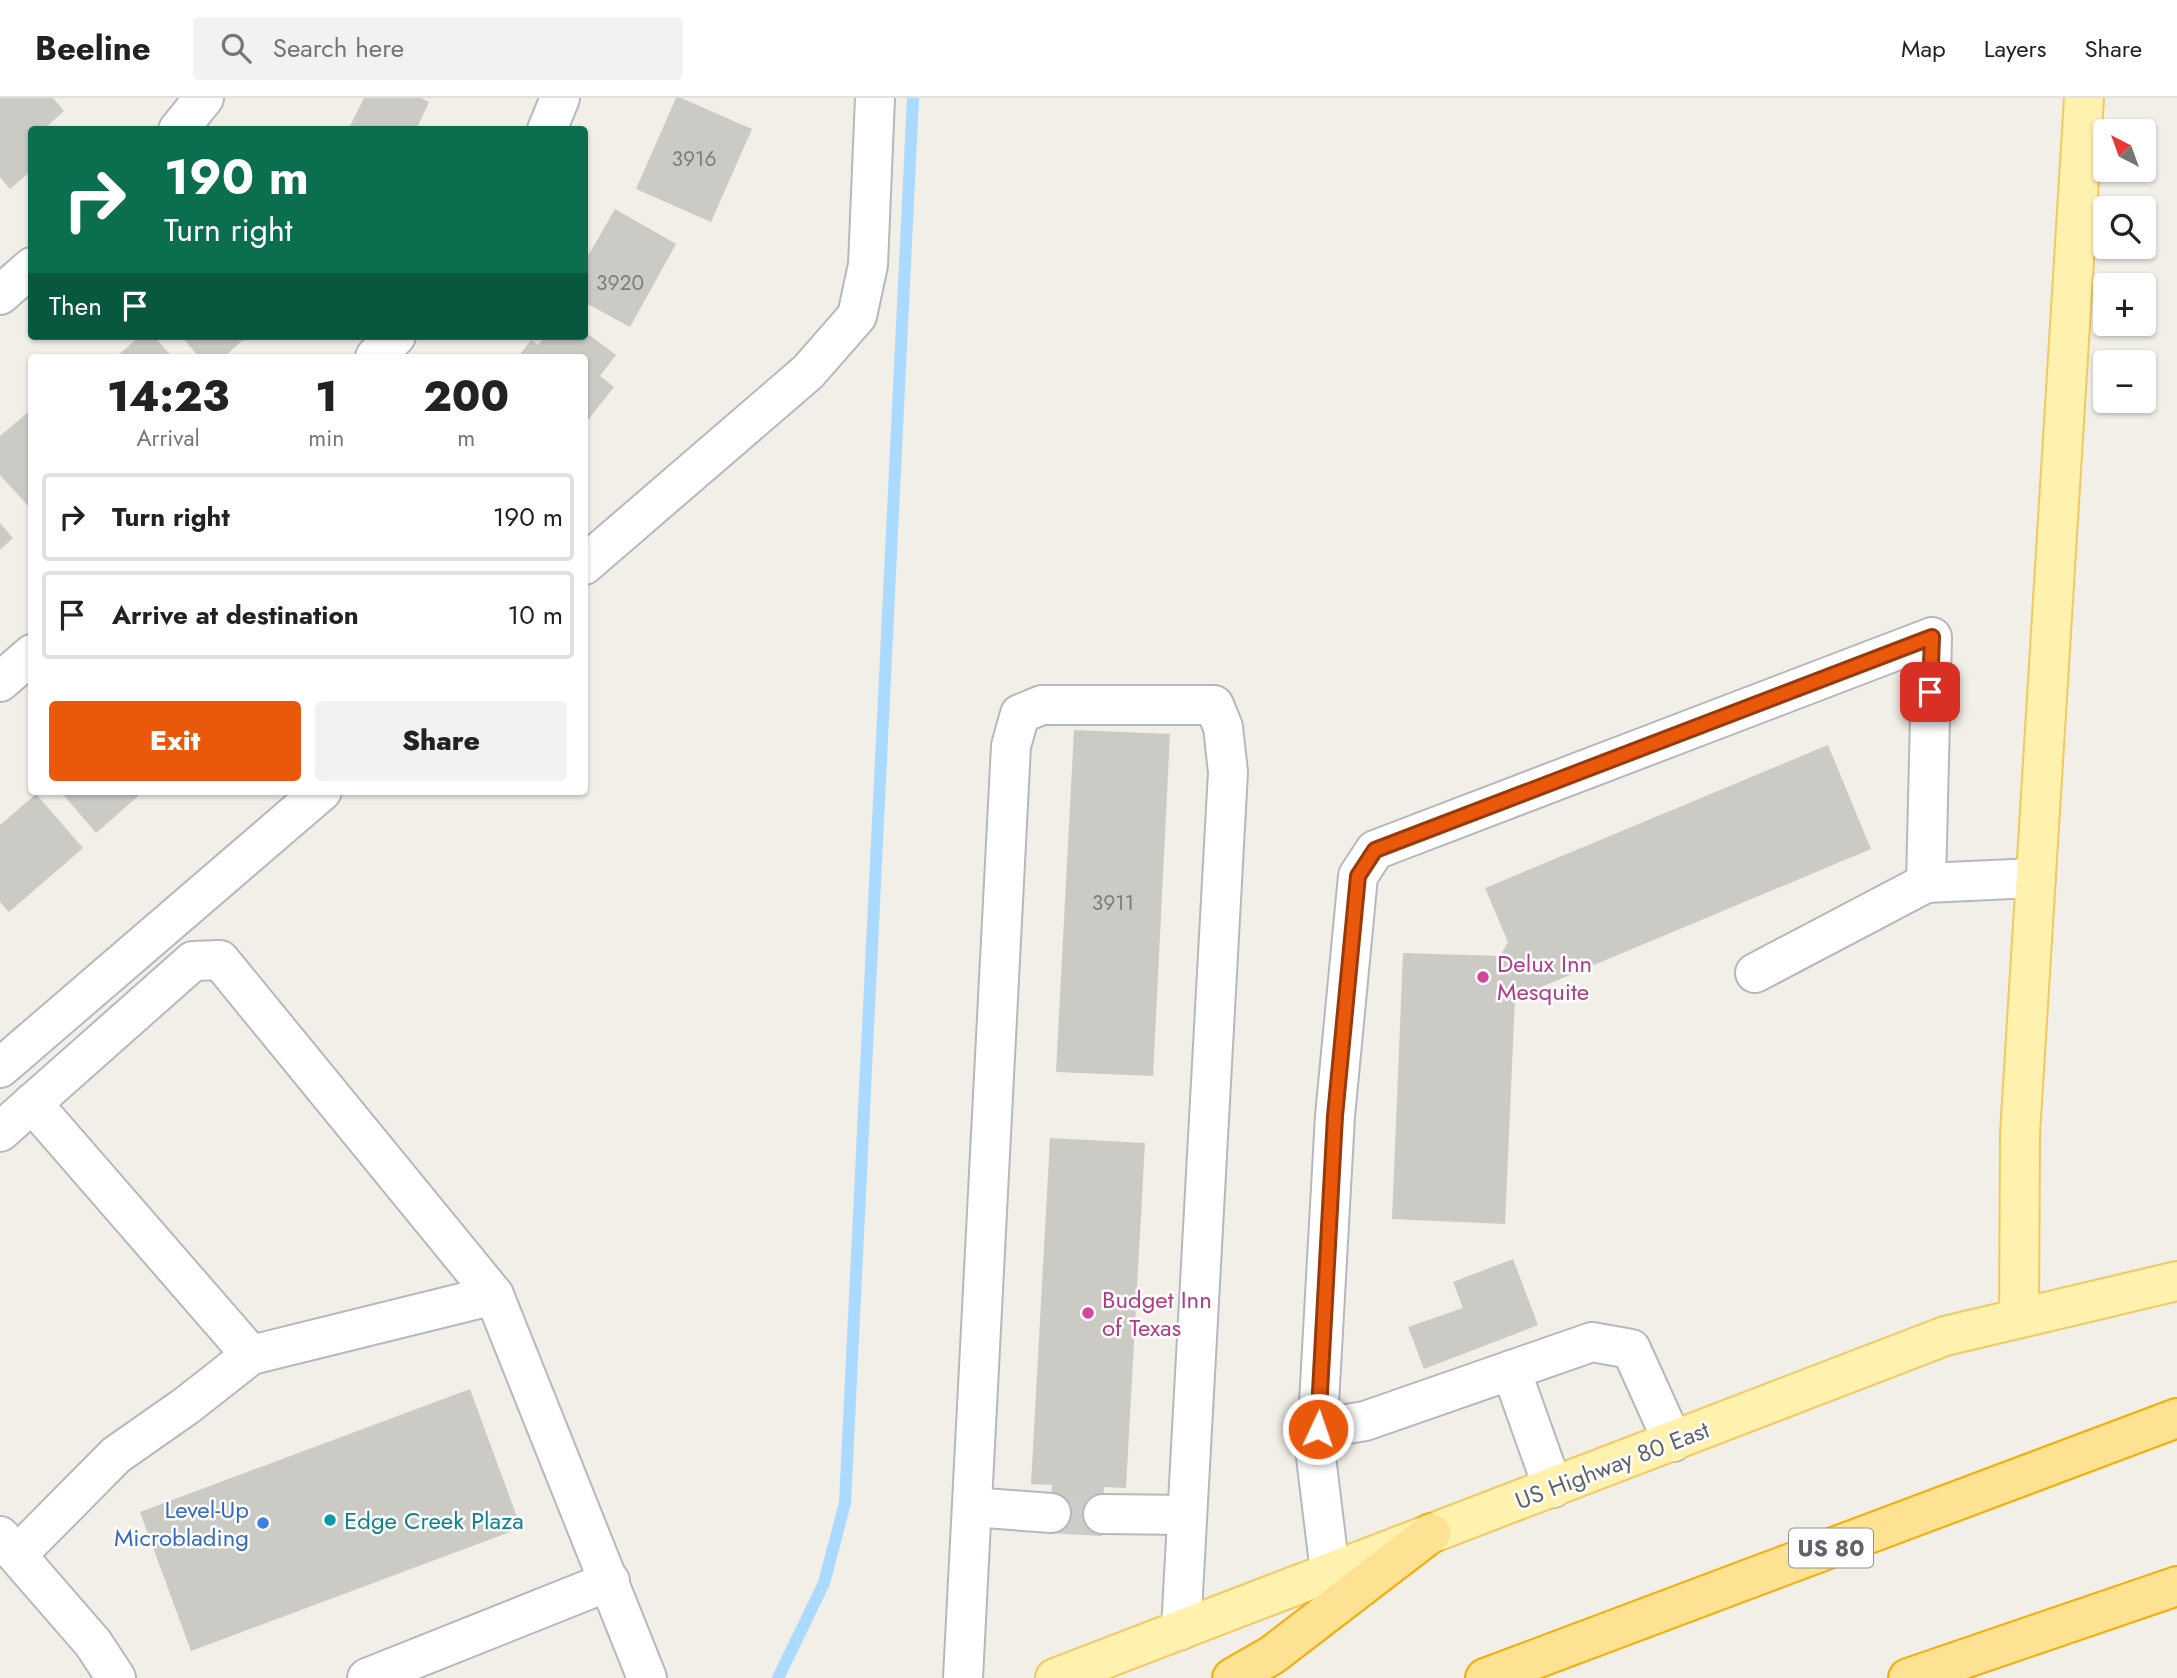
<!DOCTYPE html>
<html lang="en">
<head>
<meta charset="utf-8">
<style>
	:root { --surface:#fff; --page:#f2f2f2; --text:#222; --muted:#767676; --line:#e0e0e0; --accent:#ea580c }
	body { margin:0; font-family:Jost,sans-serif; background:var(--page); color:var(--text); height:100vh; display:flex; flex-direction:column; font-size:26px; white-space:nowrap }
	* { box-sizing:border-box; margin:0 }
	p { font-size:23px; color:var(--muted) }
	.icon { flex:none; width:38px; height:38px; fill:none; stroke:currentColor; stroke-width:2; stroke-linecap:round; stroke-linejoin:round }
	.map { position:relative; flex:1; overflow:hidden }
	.drawer { position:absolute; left:28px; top:256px; width:560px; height:441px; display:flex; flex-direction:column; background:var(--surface); border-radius:7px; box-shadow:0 2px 5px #0004 }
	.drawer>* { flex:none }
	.top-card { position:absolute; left:28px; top:28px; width:560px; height:214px; border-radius:7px; box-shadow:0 2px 5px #0004; background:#0b6e4f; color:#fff; overflow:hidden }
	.needle { width:46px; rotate:319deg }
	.controls { position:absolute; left:2093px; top:21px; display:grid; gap:14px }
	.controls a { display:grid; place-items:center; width:63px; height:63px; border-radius:7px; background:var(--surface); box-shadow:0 2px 5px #0004; font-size:35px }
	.pin { position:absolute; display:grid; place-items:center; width:60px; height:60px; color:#fff; margin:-30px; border-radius:14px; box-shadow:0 4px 10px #0006 }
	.me { position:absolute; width:77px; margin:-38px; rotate:3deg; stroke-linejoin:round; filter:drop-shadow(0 0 5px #0008) }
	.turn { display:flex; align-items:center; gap:24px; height:147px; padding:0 21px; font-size:32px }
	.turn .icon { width:91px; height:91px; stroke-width:2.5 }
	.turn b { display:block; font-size:49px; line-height:60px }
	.then { display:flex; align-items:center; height:66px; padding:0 21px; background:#0003; gap:14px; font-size:26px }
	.eta { display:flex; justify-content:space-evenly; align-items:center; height:119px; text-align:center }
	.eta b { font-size:42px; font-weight:800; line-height:49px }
	.action { display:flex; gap:14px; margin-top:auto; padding:14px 21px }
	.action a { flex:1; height:80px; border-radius:7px; background:var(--accent); color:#fff; font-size:28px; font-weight:800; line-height:80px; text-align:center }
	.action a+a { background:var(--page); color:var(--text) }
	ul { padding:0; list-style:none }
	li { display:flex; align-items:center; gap:21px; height:88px; margin:0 14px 10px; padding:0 7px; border:4px solid var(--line); border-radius:7px }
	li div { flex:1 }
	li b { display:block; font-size:26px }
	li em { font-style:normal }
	header { display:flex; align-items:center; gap:42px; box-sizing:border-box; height:98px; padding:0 35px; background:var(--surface); border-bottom:2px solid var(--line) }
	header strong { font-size:33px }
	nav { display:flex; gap:38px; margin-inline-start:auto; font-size:24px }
	.search { width:490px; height:63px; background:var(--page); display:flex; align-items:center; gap:18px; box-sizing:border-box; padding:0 24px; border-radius:7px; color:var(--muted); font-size:26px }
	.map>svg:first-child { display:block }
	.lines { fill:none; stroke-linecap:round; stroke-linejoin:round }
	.stream { stroke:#aadaff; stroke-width:12 }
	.building { fill:#cccac5 }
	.minor-tunnel { stroke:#ccccc8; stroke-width:38; stroke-dasharray:38 19; stroke-linecap:butt }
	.minor-casing { stroke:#b5b8bc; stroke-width:42 }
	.major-casing { stroke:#f2c960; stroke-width:42 }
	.highway-casing { stroke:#f9ab00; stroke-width:42 }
	.minor { stroke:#fff; stroke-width:38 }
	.major { stroke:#fff2af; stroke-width:38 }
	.highway { stroke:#fde293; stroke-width:38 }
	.route-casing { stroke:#983908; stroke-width:18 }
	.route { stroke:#ea580c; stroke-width:12 }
	.hotel-dot { fill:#d1479c; stroke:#fff; stroke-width:2.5 }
	.culture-dot { fill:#0f9aa8; stroke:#fff; stroke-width:2.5 }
	.shop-dot { fill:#3f7fe0; stroke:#fff; stroke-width:2.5 }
	.labels { text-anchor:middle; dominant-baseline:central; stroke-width:5; stroke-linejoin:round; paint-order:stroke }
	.number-label { font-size:21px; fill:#7a7d7f }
	.shield { fill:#fff; stroke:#8f9295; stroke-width:2 }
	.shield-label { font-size:23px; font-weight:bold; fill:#5f6368 }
	.hotel-label { font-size:24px; fill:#b23c85; stroke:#fff; text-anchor:start }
	.street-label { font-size:24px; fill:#5f6368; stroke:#fff }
	.shop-label { font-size:24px; fill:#366cbe; stroke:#fff; text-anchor:end }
	.culture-label { font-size:24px; fill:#0d838f; stroke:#fff; text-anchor:start }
</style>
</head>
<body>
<header>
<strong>Beeline</strong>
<div class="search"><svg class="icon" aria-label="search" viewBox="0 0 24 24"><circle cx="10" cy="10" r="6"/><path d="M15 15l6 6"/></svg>Search here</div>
<nav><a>Map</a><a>Layers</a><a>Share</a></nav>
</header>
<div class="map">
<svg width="2177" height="1580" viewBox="0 0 2177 1580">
	<rect width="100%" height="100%" fill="#f1efe8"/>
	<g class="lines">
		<path class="stream" d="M778,1580L824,1485L845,1405L913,0"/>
	</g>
	<g class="building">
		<path d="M0,0H53L64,13L43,32H32V72L10,91L0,79Z"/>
		<path d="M364,0H421L429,4L416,32H348Z"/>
		<path d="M676,0H681L752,31L711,124L636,91Z"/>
		<path d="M615,111L676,146L630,229L584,204V165Z"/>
		<path d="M584,233L616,257L600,278L614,289L584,327V259H518L531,242L538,247L546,238H584Z"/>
		<path d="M140,238H154L172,259H116Z"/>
		<path d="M181,238H239L243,242L224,259H199Z"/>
		<path d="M32,311V412L0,377V338Z"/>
		<path d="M0,425L13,440L0,452Z"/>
		<path d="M1074,632L1170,636L1153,978L1056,974Z"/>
		<path d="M1828,647L1871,751L1515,900L1505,1126L1392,1121L1403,855L1500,858L1508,844L1485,790Z"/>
		<path d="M60,693H144L96,735Z"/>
		<path d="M36,696L83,750L9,814L0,804V727Z"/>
		<path d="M1050,1040L1145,1045L1126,1390L1104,1389L1102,1438L1050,1435L1052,1387L1031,1386Z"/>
		<path d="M1513,1161L1538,1227L1424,1271L1408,1229L1463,1210L1453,1184Z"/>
		<path d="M470,1291L521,1430L191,1553L140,1414Z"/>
	</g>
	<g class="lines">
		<path class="minor-tunnel" d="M1051,1415L1103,1416"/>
		<g class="minor-casing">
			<g id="minor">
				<path d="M178,32L204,0"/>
				<path d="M547,32L560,0"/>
				<path d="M0,197L32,169"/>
				<path d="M375,259L396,238"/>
				<path d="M584,467L808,274L857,218L868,167L875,0"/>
				<path d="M0,584L32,556"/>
				<path d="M1926,785L2036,780"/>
				<path d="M0,970L322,693"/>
				<path d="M32,1005L251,1257"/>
				<path d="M0,1034L193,863L220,862L494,1197L647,1580"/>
				<path d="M1511,1272L1553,1390"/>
				<path d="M1318,1331L1365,1323L1592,1244L1631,1251L1673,1344"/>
				<path d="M972,1409L1051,1415"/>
				<path d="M1103,1416L1187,1417"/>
				<path d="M0,1438L93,1545L116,1580"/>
				<path d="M17,1457L116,1357L186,1308L251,1257L494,1197"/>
				<path d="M1330,1474L1316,1359L1335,1018L1358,778L1375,752L1932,539L1926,785L1755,875"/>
				<path d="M367,1580L610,1483"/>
				<path d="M963,1580L1011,648L1020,616L1042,607H1214L1223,629L1228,674L1181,1532"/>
			</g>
		</g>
		<g class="major-casing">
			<g id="major">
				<path d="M2019,1219L2020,1036L2084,0"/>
				<path d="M1055,1580L1945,1238L2177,1183"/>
			</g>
		</g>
		<g class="highway-casing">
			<g id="highway">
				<path d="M1232,1580L1272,1557L1431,1435"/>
				<path d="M1485,1580L2177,1320"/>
				<path d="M1908,1580L2177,1488"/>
			</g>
		</g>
		<use href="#minor" class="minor"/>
		<use href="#major" class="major"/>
		<use href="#highway" class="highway"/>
	</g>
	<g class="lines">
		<g class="route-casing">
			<path id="route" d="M1318,1331L1335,1018L1358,778L1375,752L1932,539L1930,594"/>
		</g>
		<use href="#route" class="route"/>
	</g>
	<g class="hotel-dot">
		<circle cx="1483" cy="879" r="7"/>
		<circle cx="1088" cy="1215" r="7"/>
	</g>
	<circle class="culture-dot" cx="330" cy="1422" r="7"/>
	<circle class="shop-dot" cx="263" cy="1425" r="7"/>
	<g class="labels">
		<g class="number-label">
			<text x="694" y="61">3916</text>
			<text x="620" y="185">3920</text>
			<text x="1113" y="805">3911</text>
		</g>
		<rect class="shield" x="1789" y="1430.5" width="84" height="39" rx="5"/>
		<g class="shield-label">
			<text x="1831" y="1450">US 80</text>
		</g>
		<g class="hotel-label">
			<text x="1497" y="865">Delux Inn<tspan x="1497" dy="28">Mesquite</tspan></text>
			<text x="1102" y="1201">Budget Inn<tspan x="1102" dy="28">of Texas</tspan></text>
		</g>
		<g class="street-label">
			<text transform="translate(1612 1367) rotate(-21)">US Highway 80 East</text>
		</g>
		<g class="shop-label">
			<text x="249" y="1411">Level-Up<tspan x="249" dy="28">Microblading</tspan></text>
		</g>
		<g class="culture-label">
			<text x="344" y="1422">Edge Creek Plaza</text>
		</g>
	</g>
</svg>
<div class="controls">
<a><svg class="needle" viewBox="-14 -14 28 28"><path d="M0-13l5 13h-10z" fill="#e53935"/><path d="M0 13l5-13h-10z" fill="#767676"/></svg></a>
<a><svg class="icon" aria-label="search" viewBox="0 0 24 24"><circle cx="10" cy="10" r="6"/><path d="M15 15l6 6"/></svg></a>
<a>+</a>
<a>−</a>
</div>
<div class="pin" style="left:1930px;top:594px;background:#d93025"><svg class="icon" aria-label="arrive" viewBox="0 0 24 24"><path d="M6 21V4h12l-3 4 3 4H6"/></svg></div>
<svg class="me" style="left:1318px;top:1331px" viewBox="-20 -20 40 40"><circle r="17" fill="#ea580c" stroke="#fff" stroke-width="3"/><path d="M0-11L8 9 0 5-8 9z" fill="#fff"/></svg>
<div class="top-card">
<div class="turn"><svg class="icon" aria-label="right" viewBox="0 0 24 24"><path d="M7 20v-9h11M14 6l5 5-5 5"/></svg><div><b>190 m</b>Turn right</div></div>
<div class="then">Then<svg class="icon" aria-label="arrive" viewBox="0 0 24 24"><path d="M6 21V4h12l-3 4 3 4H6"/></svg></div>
</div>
<section class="drawer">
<div class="eta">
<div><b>14:23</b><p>Arrival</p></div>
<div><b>1</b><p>min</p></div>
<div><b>200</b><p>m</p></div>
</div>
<ul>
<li><svg class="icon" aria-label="right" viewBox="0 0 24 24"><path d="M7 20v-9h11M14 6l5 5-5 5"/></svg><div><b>Turn right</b></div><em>190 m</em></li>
<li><svg class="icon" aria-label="arrive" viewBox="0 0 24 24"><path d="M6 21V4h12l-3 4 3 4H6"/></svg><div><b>Arrive at destination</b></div><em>10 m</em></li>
</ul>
<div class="action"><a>Exit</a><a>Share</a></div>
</section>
</div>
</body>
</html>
